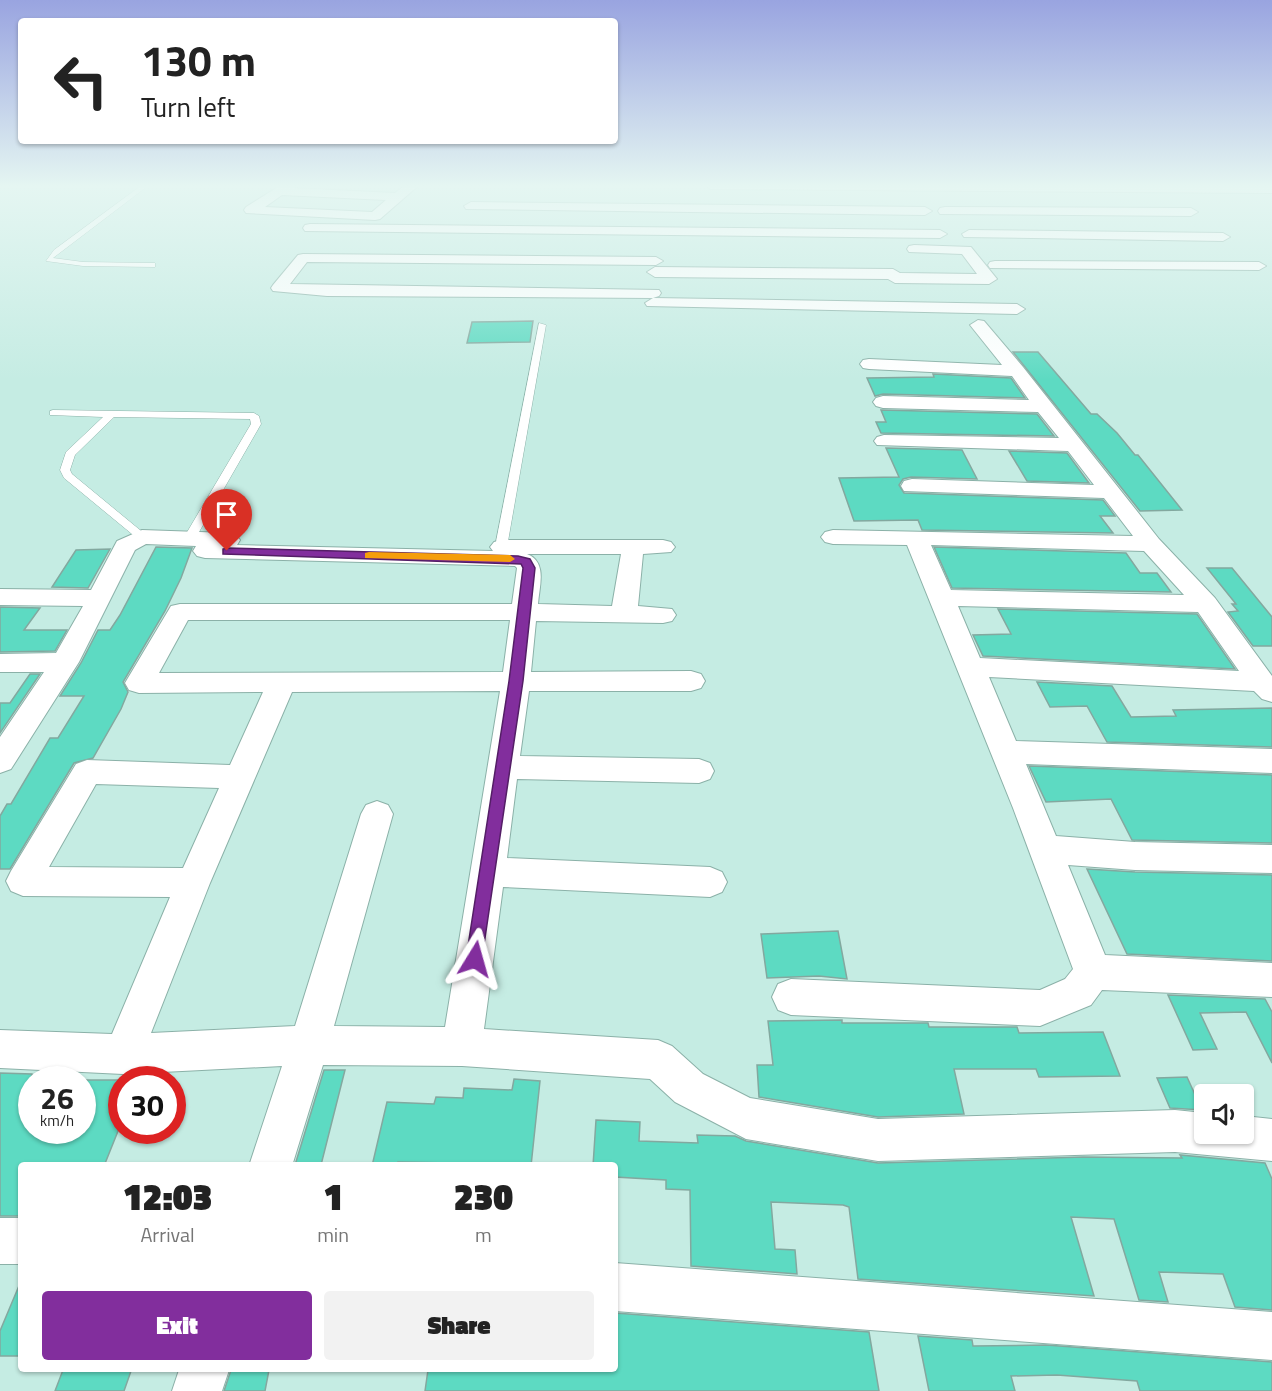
<!DOCTYPE html>
<html lang="en">
<head>
<meta charset="utf-8">
<style>
	:root { --surface:#fff; --page:#f2f2f2; --text:#222; --muted:#767676; --accent:#822e9d }
	body { margin:0; font-family:"Titillium Web",sans-serif; background:var(--page); color:var(--text); height:100vh; display:flex; flex-direction:column; font-size:22px; white-space:nowrap }
	* { box-sizing:border-box; margin:0 }
	p { font-size:20px; color:var(--muted) }
	.icon { flex:none; width:33px; height:33px; fill:none; stroke:currentColor; stroke-width:2; stroke-linecap:round; stroke-linejoin:round }
	.map { position:relative; flex:1; overflow:hidden }
	.side { position:absolute; left:18px; top:1162px; width:600px; height:210px; display:flex; flex-direction:column; background:var(--surface); border-radius:6px; box-shadow:0 2px 4px #0004 }
	.side>* { flex:none }
	.banner { position:absolute; left:18px; top:18px; width:600px; height:126px; border-radius:6px; box-shadow:0 2px 4px #0004; background:#fff; color:var(--text); overflow:hidden }
	.controls { position:absolute; left:1194px; top:1084px; display:grid; gap:12px }
	.controls a { display:grid; place-items:center; width:60px; height:60px; border-radius:6px; background:var(--surface); box-shadow:0 2px 4px #0004; font-size:30px }
	.speed { position:absolute; left:18px; top:1066px; display:flex; gap:12px; font-size:30px; font-weight:700; text-align:center }
	.speed>* { display:grid; place-content:center; width:78px; height:78px; border-radius:50%; background:var(--surface); box-shadow:0 2px 4px #0004; line-height:1 }
	.speed small { font-size:15px; font-weight:400 }
	.speed .limit { border:9px solid #d22; background:#fff; color:#111 }
	.pin { position:absolute; display:grid; place-items:center; width:51px; height:51px; color:#fff; margin:-62px -26px; border-radius:50% 50% 50% 0; rotate:-45deg; box-shadow:0 0 6px #0007 }
	.pin .icon { rotate:45deg }
	.me { position:absolute; width:66px; margin:-33px; rotate:8deg; stroke-linejoin:round; filter:drop-shadow(0 0 4px #0008) }
	.turn { display:flex; align-items:center; gap:21px; height:126px; padding:0 24px; font-size:27px }
	.turn .icon { width:78px; height:78px; stroke-width:2.5 }
	.turn b { display:block; font-size:42px; line-height:51px }
	.eta { display:flex; justify-content:space-evenly; align-items:center; height:102px; text-align:center }
	.eta b { font-size:36px; font-weight:800; line-height:42px }
	.button { display:flex; gap:12px; margin-top:auto; padding:12px 24px }
	.button a { flex:1; height:69px; border-radius:6px; background:var(--accent); color:#fff; font-size:24px; font-weight:800; line-height:69px; text-align:center }
	.button a+a { background:var(--page); color:var(--text) }
	.map>svg:first-child { display:block }
	.building { fill:#5ddac2; stroke:#83a89f; stroke-width:1.5 }
	.lines { fill:none; stroke-linecap:round; stroke-linejoin:round }
	.service-casing { stroke:#8bb1a8; stroke-width:1 }
	.minor-casing { stroke:#8bb1a8; stroke-width:2 }
	.service { fill:#fff; fill-rule:evenodd }
	.minor { fill:#fff; fill-rule:evenodd }
	.route { fill:#822e9d; stroke:#541e66; stroke-width:1.5 }
	.slow { fill:#f59e0b }
</style>
</head>
<body>
<div class="map">
<svg width="1272" height="1391" viewBox="0 0 1272 1391">
	<rect width="100%" height="100%" fill="#c5ece3"/>
	<g class="building">
		<path d="M533,321L530,342L467,343L472,322Z"/>
		<path d="M1013,352H1038L1091,414H1097L1117,433L1135,455H1138L1182,510L1140,511Z"/>
		<path d="M933,374L1011,378L1025,398L883,394L875,396L867,378L934,377Z"/>
		<path d="M881,410L1037,414L1054,436L881,433L876,422H886Z"/>
		<path d="M886,448L962,450L977,479L911,477L903,479L899,485L904,493L1103,500L1115,516H1100L1113,533L922,530L918,520L854,521L839,478L899,477Z"/>
		<path d="M1009,451L1067,453L1089,483L1027,481Z"/>
		<path d="M156,547L192,548L181,578L165,611L123,682L128,692L121,709L93,758L74,763L10,869H0V816L7,804H11L50,738H58L84,696H60L81,663L98,630H110L120,615Z"/>
		<path d="M934,547L1126,553L1140,573H1157L1171,592L952,588Z"/>
		<path d="M110,549L88,588L52,587L76,550Z"/>
		<path d="M1207,568H1232L1272,617V646H1253L1228,612L1238,611L1232,604H1236Z"/>
		<path d="M0,607L40,608L24,630H67L55,651L0,652Z"/>
		<path d="M998,609L1197,614L1235,669L983,656L973,635L1011,634Z"/>
		<path d="M30,674H40L0,733V703H10Z"/>
		<path d="M1037,682L1112,686L1131,717L1176,716L1173,710L1272,708V747L1107,742L1087,706L1050,707Z"/>
		<path d="M1029,766L1272,775V843L1132,840L1111,799L1046,802Z"/>
		<path d="M1087,869L1135,872L1272,875V961L1127,954Z"/>
		<path d="M838,931L847,979L819,976L767,978L761,934Z"/>
		<path d="M1168,995L1265,999L1272,1012V1063L1246,1012L1200,1013L1217,1049L1193,1050Z"/>
		<path d="M842,1020V1023H928L929,1027H1017L1019,1033L1103,1032L1120,1076L1039,1077L1036,1069H954L964,1114L878,1117L759,1097L757,1065H773L768,1021Z"/>
		<path d="M324,1070H345L321,1165H295Z"/>
		<path d="M0,1073L32,1074V1131H82V1080H122V1121L104,1166H21V1216H0Z"/>
		<path d="M1187,1077L1202,1110L1170,1108L1157,1078Z"/>
		<path d="M514,1079L540,1081L531,1166H452V1163L398,1162V1166H372L387,1102L434,1104L436,1097L463,1098L464,1088L512,1090Z"/>
		<path d="M596,1120L640,1122L639,1141L698,1143L697,1135L735,1136L746,1141L878,1163L1083,1157L1182,1158L1180,1155L1265,1163L1272,1179V1310L1235,1307L1223,1274L1159,1272L1168,1302L1139,1300L1114,1219L1071,1217L1094,1296L858,1279L849,1207L843,1205L771,1202L775,1249L795,1250L797,1274L691,1266L690,1190L666,1189V1180L615,1177V1166H593Z"/>
		<path d="M21,1281V1356H0V1331Z"/>
		<path d="M615,1313L869,1332L879,1391H425L428,1370H615Z"/>
		<path d="M918,1336L972,1340L973,1346L1046,1345L1272,1362V1391H1140L1137,1381L1057,1375L1011,1376L1015,1391H929Z"/>
		<path d="M63,1370L84,1371H131L124,1391H55Z"/>
		<path d="M231,1370H269L265,1391H224Z"/>
	</g>
	<g class="lines">
		<g class="service-casing">
			<g id="service">
				<path d="M142,185H149L53,258L83,262L152,263H155V267L83,266L46,261L54,250Z"/>
				<path d="M539,323L546,325L507,547L501,550L495,547Z"/>
				<path d="M53,410L254,413L259,416L261,424L195,539L189,542L183,539L251,424L250,419L114,417L75,455L70,470L72,474L146,535V539H138L64,478L60,470L66,452L103,417L50,415V411Z"/>
			</g>
		</g>
		<g class="minor-casing">
			<g id="minor">
				<path d="M281,185H295L293,188L395,193L405,185H419L380,219L375,220L246,213L244,210L246,207ZM282,195L386,200L372,212L265,207Z"/>
				<path d="M705,185H1272V193L711,189Z"/>
				<path d="M471,202L925,207L932,211L925,215L466,209L464,206Z"/>
				<path d="M945,207L1191,208L1198,212L1191,216L940,214L938,211L940,208Z"/>
				<path d="M310,224L940,230L947,234L940,238L305,231L303,228L305,225Z"/>
				<path d="M969,230L1223,233L1230,237L1223,241L964,237L962,234Z"/>
				<path d="M914,245L971,247L997,279L989,284L895,283L888,279L655,277L647,272L655,267L893,269L900,273L977,274L962,254L909,252L907,249L909,246Z"/>
				<path d="M303,254L656,257L663,261L656,265L307,262L290,284L659,290L661,293L659,296L653,298L327,296L273,291L271,288L273,285L298,255Z"/>
				<path d="M995,261L1259,262L1266,266L1259,270L990,268L988,265L990,262Z"/>
				<path d="M653,298L1017,304L1025,309L1017,314L647,306L645,303Z"/>
				<path d="M978,320L984,321L1023,367L1159,539L1215,598L1272,676V702L1262,699L1254,691L989,677L1016,741L1272,749V773L1026,764L1056,836L1135,842L1272,845V873L1135,870L1068,865L1105,955L1272,963V997L1102,990L1091,1005L1040,1026L791,1015L778,1010L772,997L778,984L791,979L1040,990L1065,979L1073,969L1013,808L907,545L833,544L825,542L821,537L825,532L833,530L1133,536L1104,498L904,491L901,486L904,481L912,479L1094,485L1068,451L877,445L874,441L877,437L884,435L1059,438L1038,412L883,408L876,406L873,402L876,398L883,396L1029,400L1012,376L869,369L863,368L860,364L863,360L869,359L1002,365L970,325ZM931,545L1144,551L1184,595L951,590ZM958,606L1198,612L1239,671L980,658Z"/>
				<path d="M142,530L228,533L236,535L240,540L237,545L493,551L490,547L494,542L502,540H663L671,542L675,547L671,552L643,554L638,606L672,609L676,615L672,621L663,623L536,621L531,672L691,671L701,674L705,681L701,688L691,691H529L520,756L699,759L710,763L714,771L710,779L699,783L517,779L507,858L710,867L722,872L727,882L722,892L710,897L503,887L484,1029L658,1040L672,1046L703,1074L750,1098L878,1119L1175,1110L1204,1113V1134H1244V1116L1272,1119V1161L1175,1152L878,1161L746,1139L675,1102L650,1079L462,1066L323,1065L292,1166H249L282,1066L123,1074L0,1068V1030L112,1034L170,897L23,896L11,891L6,881L11,871L76,764L87,760L230,765L263,692L139,693L129,690L125,683L171,606L180,604H512L517,568L515,566L205,558L197,556L193,551L196,546L146,544L135,550L79,662L11,769L0,773V737L44,672H0V654L56,653L83,606L0,605V589L91,590L117,541ZM527,554H621L612,606L538,604C539,587 548,562 527,554ZM188,620H510L503,672L159,673ZM500,691L445,1027L334,1026L393,814L388,805L377,801L366,805L361,814L295,1026L151,1033L210,883L292,692ZM96,784L219,788L183,868L49,867Z"/>
				<rect x="0" y="1218" width="21" height="46"/>
				<path d="M615,1263L1272,1312V1360L615,1311Z"/>
				<path d="M179,1370H229L222,1391H172Z"/>
			</g>
		</g>
		<use href="#service" class="service"/>
		<use href="#minor" class="minor"/>
	</g>
	<linearGradient id="sky" x2="0" y2="1"><stop stop-color="#99a4e0"/><stop offset="0.49" stop-color="#e5f6f2"/><stop offset="1" stop-color="#e5f6f2" stop-opacity="0"/></linearGradient>
	<rect width="1272" height="380" fill="url(#sky)"/>
	<path class="route" d="M227,548L518,556L530,559L535,568L523,681L481,965L475,967L468,965L466,959L509,681L523,568L521,564L223,554V549Z"/>
	<path class="slow" d="M369,552L510,555L515,559L510,562L365,558V553Z"/>
</svg>
<div class="controls">
<a><svg class="icon" aria-label="sound" viewBox="0 0 24 24"><path d="M4 9h4l5-4v14l-5-4H4zM17 9q2 3 0 6"/></svg></a>
</div>
<div class="speed"><div>26<small>km/h</small></div><div class="limit">30</div></div>
<div class="pin" style="left:227px;top:551px;background:#d93025"><svg class="icon" aria-label="arrive" viewBox="0 0 24 24"><path d="M6 21V4h12l-3 4 3 4H6"/></svg></div>
<svg class="me" style="left:475px;top:959px" viewBox="-20 -20 40 40"><path d="M0-17L14 15 0 8-14 15z" fill="#822e9d" stroke="#fff" stroke-width="4"/></svg>
<div class="banner">
<div class="turn"><svg class="icon" aria-label="left" viewBox="0 0 24 24"><path d="M17 20v-9H6M10 6l-5 5 5 5"/></svg><div><b>130 m</b>Turn left</div></div>
</div>
<section class="side">
<div class="eta">
<div><b>12:03</b><p>Arrival</p></div>
<div><b>1</b><p>min</p></div>
<div><b>230</b><p>m</p></div>
</div>
<div class="button"><a>Exit</a><a>Share</a></div>
</section>
</div>
</body>
</html>
